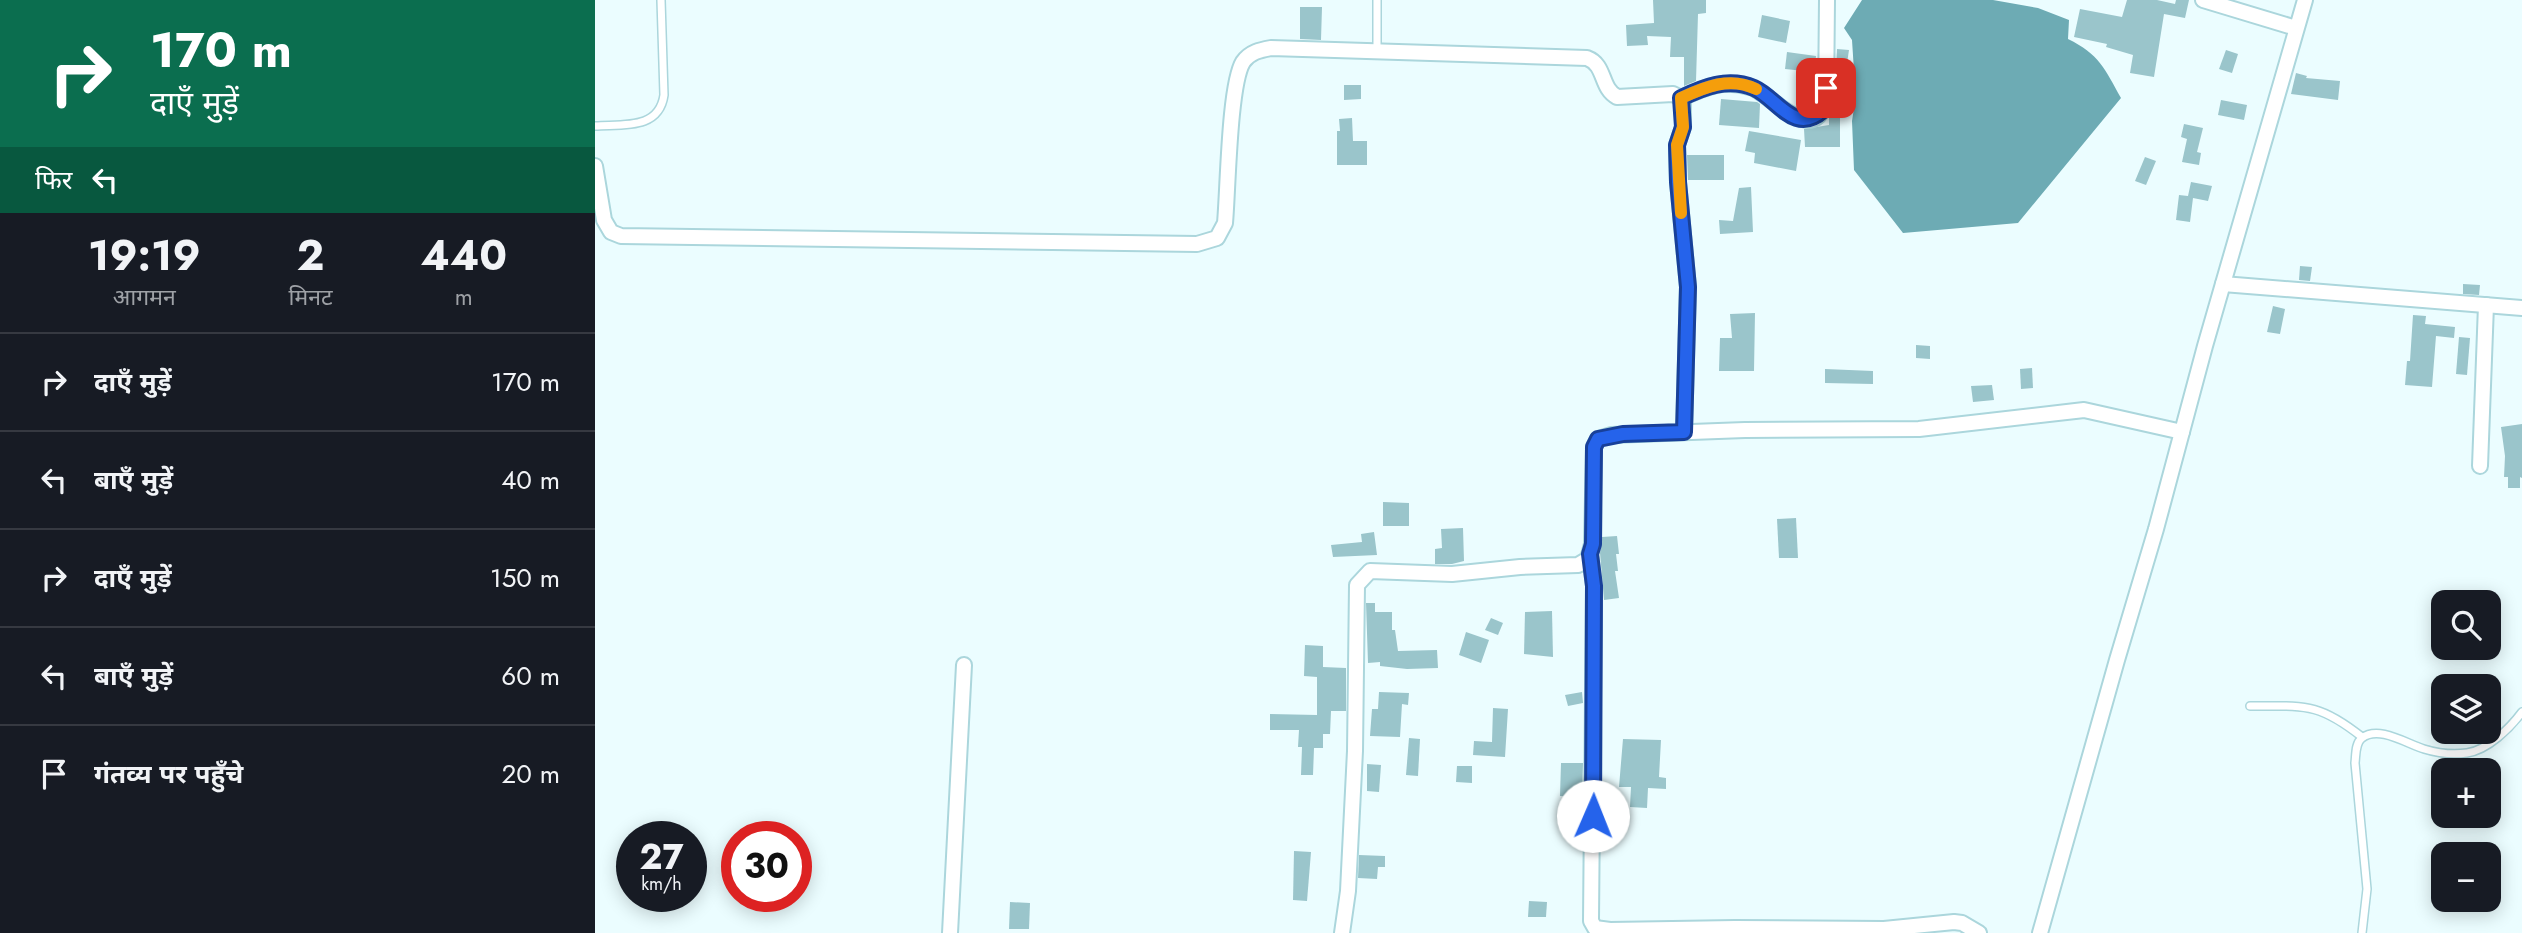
<!DOCTYPE html>
<html lang="hi">
<head>
<meta charset="utf-8">
<style>
	:root { --surface:#171b24; --page:#20242c; --text:#f1f3f6; --muted:#9ea1a6; --line:#363941 }
	body { margin:0; font-family:Jost,"Noto Sans Devanagari",sans-serif; background:var(--page); color:var(--text); height:100vh; display:flex; flex-direction:column; font-size:26px; white-space:nowrap }
	* { box-sizing:border-box; margin:0 }
	p { font-size:23px; color:var(--muted) }
	.icon { flex:none; width:38px; height:38px; fill:none; stroke:currentColor; stroke-width:2; stroke-linecap:round; stroke-linejoin:round }
	.map { position:relative; flex:1; overflow:hidden }
	.drawer { display:flex; flex-direction:column; background:var(--surface); width:595px }
	.drawer>* { flex:none }
	.hud { background:#0b6e4f; color:#fff; overflow:hidden }
	.controls { position:absolute; left:1836px; top:590px; display:grid; gap:14px }
	.controls a { display:grid; place-items:center; width:70px; height:70px; border-radius:14px; background:var(--surface); box-shadow:0 4px 18px #0003; font-size:35px }
	.speed { position:absolute; left:21px; top:821px; display:flex; gap:14px; font-size:35px; font-weight:700; text-align:center }
	.speed>* { display:grid; place-content:center; width:91px; height:91px; border-radius:50%; background:var(--surface); box-shadow:0 4px 18px #0003; line-height:1 }
	.speed small { font-size:18px; font-weight:400 }
	.speed .limit { border:10px solid #d22; background:#fff; color:#111 }
	.pin { position:absolute; display:grid; place-items:center; width:60px; height:60px; color:#fff; margin:-30px; border-radius:14px; box-shadow:0 4px 10px #0006 }
	.me { position:absolute; width:77px; margin:-38px; rotate:1deg; stroke-linejoin:round; filter:drop-shadow(0 0 5px #0008) }
	.turn { display:flex; align-items:center; gap:24px; height:147px; padding:0 35px; font-size:32px }
	.turn .icon { width:91px; height:91px; stroke-width:2.5 }
	.turn b { display:block; font-size:49px; line-height:60px }
	.then { display:flex; align-items:center; height:66px; padding:0 35px; background:#0003; gap:14px; font-size:26px }
	.eta { display:flex; justify-content:space-evenly; align-items:center; height:119px; text-align:center }
	.eta b { font-size:42px; font-weight:700; line-height:49px }
	ul { padding:0; list-style:none }
	li { display:flex; align-items:center; gap:21px; height:98px; padding:0 35px; border-top:2px solid var(--line) }
	li div { flex:1 }
	li b { display:block; font-size:26px }
	li em { font-style:normal }
	main { display:flex; flex:1; min-height:0 }
	.map>svg:first-child { display:block }
	.water { fill:#6dabb4 }
	.building { fill:#9ac5cb }
	.lines { fill:none; stroke-linecap:round; stroke-linejoin:round }
	.service-casing { stroke:#abd6dc; stroke-width:10 }
	.minor-casing { stroke:#abd6dc; stroke-width:18 }
	.service { stroke:#fff; stroke-width:7 }
	.minor { stroke:#fff; stroke-width:14 }
	.route-casing { stroke:#184099; stroke-width:18 }
	.route { stroke:#2563eb; stroke-width:12 }
	.slow { stroke:#f59e0b; stroke-width:12 }
</style>
</head>
<body>
<main>
<section class="drawer">
<div class="hud">
<div class="turn"><svg class="icon" aria-label="right" viewBox="0 0 24 24"><path d="M7 20v-9h11M14 6l5 5-5 5"/></svg><div><b>170 m</b>दाएँ मुड़ें</div></div>
<div class="then">फिर<svg class="icon" aria-label="left" viewBox="0 0 24 24"><path d="M17 20v-9H6M10 6l-5 5 5 5"/></svg></div>
</div>
<div class="eta">
<div><b>19:19</b><p>आगमन</p></div>
<div><b>2</b><p>मिनट</p></div>
<div><b>440</b><p>m</p></div>
</div>
<ul>
<li><svg class="icon" aria-label="right" viewBox="0 0 24 24"><path d="M7 20v-9h11M14 6l5 5-5 5"/></svg><div><b>दाएँ मुड़ें</b></div><em>170 m</em></li>
<li><svg class="icon" aria-label="left" viewBox="0 0 24 24"><path d="M17 20v-9H6M10 6l-5 5 5 5"/></svg><div><b>बाएँ मुड़ें</b></div><em>40 m</em></li>
<li><svg class="icon" aria-label="right" viewBox="0 0 24 24"><path d="M7 20v-9h11M14 6l5 5-5 5"/></svg><div><b>दाएँ मुड़ें</b></div><em>150 m</em></li>
<li><svg class="icon" aria-label="left" viewBox="0 0 24 24"><path d="M17 20v-9H6M10 6l-5 5 5 5"/></svg><div><b>बाएँ मुड़ें</b></div><em>60 m</em></li>
<li><svg class="icon" aria-label="arrive" viewBox="0 0 24 24"><path d="M6 21V4h12l-3 4 3 4H6"/></svg><div><b>गंतव्य पर पहुँचे</b></div><em>20 m</em></li>
</ul>
</section>
<div class="map">
<svg width="1927" height="933" viewBox="0 0 1927 933">
	<rect width="100%" height="100%" fill="#ebfdff"/>
	<path class="water" d="M1267,0H1398L1443,8L1474,20L1473,39C1504,54 1510,69 1526,98L1423,223L1308,233L1259,170L1257,121L1261,95L1252,79L1259,71L1257,40L1249,28Z"/>
	<g class="building">
		<path d="M1058,0H1111V13L1103,14L1101,81L1089,86V57H1075L1076,37L1052,36L1053,45L1032,46L1031,25L1059,23Z"/>
		<path d="M1532,0H1562L1580,4L1581,0H1594L1590,18L1569,14L1559,77L1535,73L1538,55L1511,47L1512,44L1479,37L1485,9L1527,17Z"/>
		<path d="M705,7H727L726,40L705,39Z"/>
		<path d="M1167,15L1195,21L1191,43L1163,37Z"/>
		<path d="M1242,49L1254,50L1251,70L1241,69Z"/>
		<path d="M1631,50L1643,54L1637,73L1624,69Z"/>
		<path d="M1192,52L1221,56L1219,72L1190,69Z"/>
		<path d="M1701,73L1712,76L1711,78L1745,81L1743,100L1696,94Z"/>
		<path d="M749,85H766V99L749,100Z"/>
		<path d="M1241,90H1252V114H1245V147H1210L1209,129L1234,125V117L1241,103Z"/>
		<path d="M1126,99L1162,102L1165,104L1164,128L1124,125Z"/>
		<path d="M1626,100L1652,105L1649,120L1623,115Z"/>
		<path d="M757,118L758,141H772V165H742V131H745L744,119Z"/>
		<path d="M1589,124L1608,128L1602,152L1606,153L1604,165L1587,162L1592,139L1586,137Z"/>
		<path d="M1154,131L1206,140L1201,171L1159,163L1160,153L1150,151Z"/>
		<path d="M1092,155H1129V180H1093Z"/>
		<path d="M1550,157L1561,161L1551,185L1540,181Z"/>
		<path d="M1596,182L1617,186L1613,201L1598,198L1595,222L1581,220L1584,195L1593,196Z"/>
		<path d="M1156,187L1158,232L1125,234L1124,220L1138,221L1144,188Z"/>
		<path d="M1705,266L1717,267L1715,281L1704,280Z"/>
		<path d="M1868,284L1885,285L1884,295L1868,294Z"/>
		<path d="M1678,306L1690,309L1685,334L1672,332Z"/>
		<path d="M1160,313L1159,371H1124L1125,338H1137L1135,314Z"/>
		<path d="M1818,315L1831,316L1830,324L1860,327L1859,338L1841,336L1837,387L1810,385L1812,361H1815Z"/>
		<path d="M1864,337L1875,338L1872,375L1861,374Z"/>
		<path d="M1321,345L1335,346V359L1321,358Z"/>
		<path d="M1437,368L1438,388L1426,389L1425,369Z"/>
		<path d="M1230,369L1278,371V384L1230,383Z"/>
		<path d="M1397,385L1399,400L1378,402L1376,386Z"/>
		<path d="M1927,424V478L1925,477V488H1913V477H1909L1910,456L1906,427Z"/>
		<path d="M788,502L814,503V526H788Z"/>
		<path d="M1201,518L1203,558H1184L1182,519Z"/>
		<path d="M868,528L869,561L857,564H840V549L847,548L846,529Z"/>
		<path d="M779,532L782,555L738,557L736,545L767,542L766,534Z"/>
		<path d="M1022,536L1024,554H1021L1023,571H1020L1024,598L1009,600L1005,553L1007,537Z"/>
		<path d="M771,603H780V612H797V630H800L803,651L842,650L843,668L812,669L785,666V662L773,663Z"/>
		<path d="M957,611L958,657L929,654L930,612Z"/>
		<path d="M896,618L908,623L903,635L890,630Z"/>
		<path d="M871,632L894,640L886,663L864,655Z"/>
		<path d="M710,645L728,646V667L751,668V711H736L735,734H728V748H719L718,775H706L707,747H703L704,730H675V714L722,715V677L709,676Z"/>
		<path d="M784,692L814,693L813,705L807,704L805,737L775,736L777,709H783Z"/>
		<path d="M987,692L988,703L973,706L970,695Z"/>
		<path d="M898,708L913,709L910,757L878,755L879,741L897,742Z"/>
		<path d="M814,738L825,739L823,776L811,775Z"/>
		<path d="M1028,739L1066,740L1064,777L1071,778V789L1053,788L1052,808L1035,807L1036,787H1024Z"/>
		<path d="M966,763H988L987,797L965,796Z"/>
		<path d="M772,764L786,765L784,792L772,791Z"/>
		<path d="M862,766H877V783L861,782Z"/>
		<path d="M699,851L716,852L712,901L698,900Z"/>
		<path d="M764,855L790,856V867H783L782,879L763,878Z"/>
		<path d="M934,901L952,902L951,917H933Z"/>
		<path d="M415,902L435,903L434,929H414Z"/>
	</g>
	<g class="lines">
		<g class="service-casing">
			<g id="service">
				<path d="M782,51V0"/>
				<path d="M0,126C28,124 64,130 69,95L66,0"/>
				<path d="M1655,706C1709,706 1723,702 1767,737"/>
				<path d="M1767,933L1772,889L1760,763C1761,755 1760,743 1767,738C1784,725 1812,744 1829,749C1842,753 1858,755 1872,753C1893,750 1915,728 1927,712"/>
			</g>
		</g>
		<g class="minor-casing">
			<g id="minor">
				<path d="M1608,0L1701,28"/>
				<path d="M1086,98C1111,87 1127,79 1155,87C1173,91 1217,148 1231,102L1232,0"/>
				<path d="M0,166L9,220L16,232L26,236L602,244L622,238L630,223C633,191 634,85 648,62C655,52 665,50 676,48L992,58C1011,65 1005,88 1022,97L1078,94L1086,98L1088,102V127L1082,145L1083,182L1093,287L1089,432"/>
				<path d="M1628,284L1927,308"/>
				<path d="M1885,466L1891,305"/>
				<path d="M995,554L999,586L996,921L1000,928L1015,930L1140,928L1289,929L1359,922L1367,923L1384,933"/>
				<path d="M355,933L369,665"/>
				<path d="M747,933L753,891L760,751L762,585L775,571L857,574L925,567L983,565L993,559L997,544L999,447L1003,439L1016,435L1150,430L1324,429L1489,410L1587,432"/>
				<path d="M1445,933L1522,660L1561,529L1610,346L1710,0"/>
			</g>
		</g>
		<use href="#service" class="service"/>
		<use href="#minor" class="minor"/>
	</g>
	<g class="lines">
		<g class="route-casing">
			<path id="route" d="M998,816L999,586L995,554L998,544L999,447L1003,439L1028,434L1089,432L1093,287L1083,182L1082,145L1088,127L1086,98C1109,87 1133,77 1159,88C1182,98 1199,136 1228,110L1231,88"/>
		</g>
		<use href="#route" class="route"/>
		<path class="slow" d="M1086,213L1082,145L1088,127L1086,98C1110,87 1135,76 1161,89"/>
	</g>
</svg>
<div class="controls">
<a><svg class="icon" aria-label="search" viewBox="0 0 24 24"><circle cx="10" cy="10" r="6"/><path d="M15 15l6 6"/></svg></a>
<a><svg class="icon" aria-label="layers" viewBox="0 0 24 24"><path d="M12 4l9 5-9 5-9-5zM3 14l9 5 9-5"/></svg></a>
<a>+</a>
<a>−</a>
</div>
<div class="speed"><div>27<small>km/h</small></div><div class="limit">30</div></div>
<div class="pin" style="left:1231px;top:88px;background:#d93025"><svg class="icon" aria-label="arrive" viewBox="0 0 24 24"><path d="M6 21V4h12l-3 4 3 4H6"/></svg></div>
<svg class="me" style="left:998px;top:816px" viewBox="-20 -20 40 40"><circle r="19" fill="#fff"/><path d="M0-13L10 11 0 6-10 11z" fill="#2563eb"/></svg>
</div>
</main>
</body>
</html>
